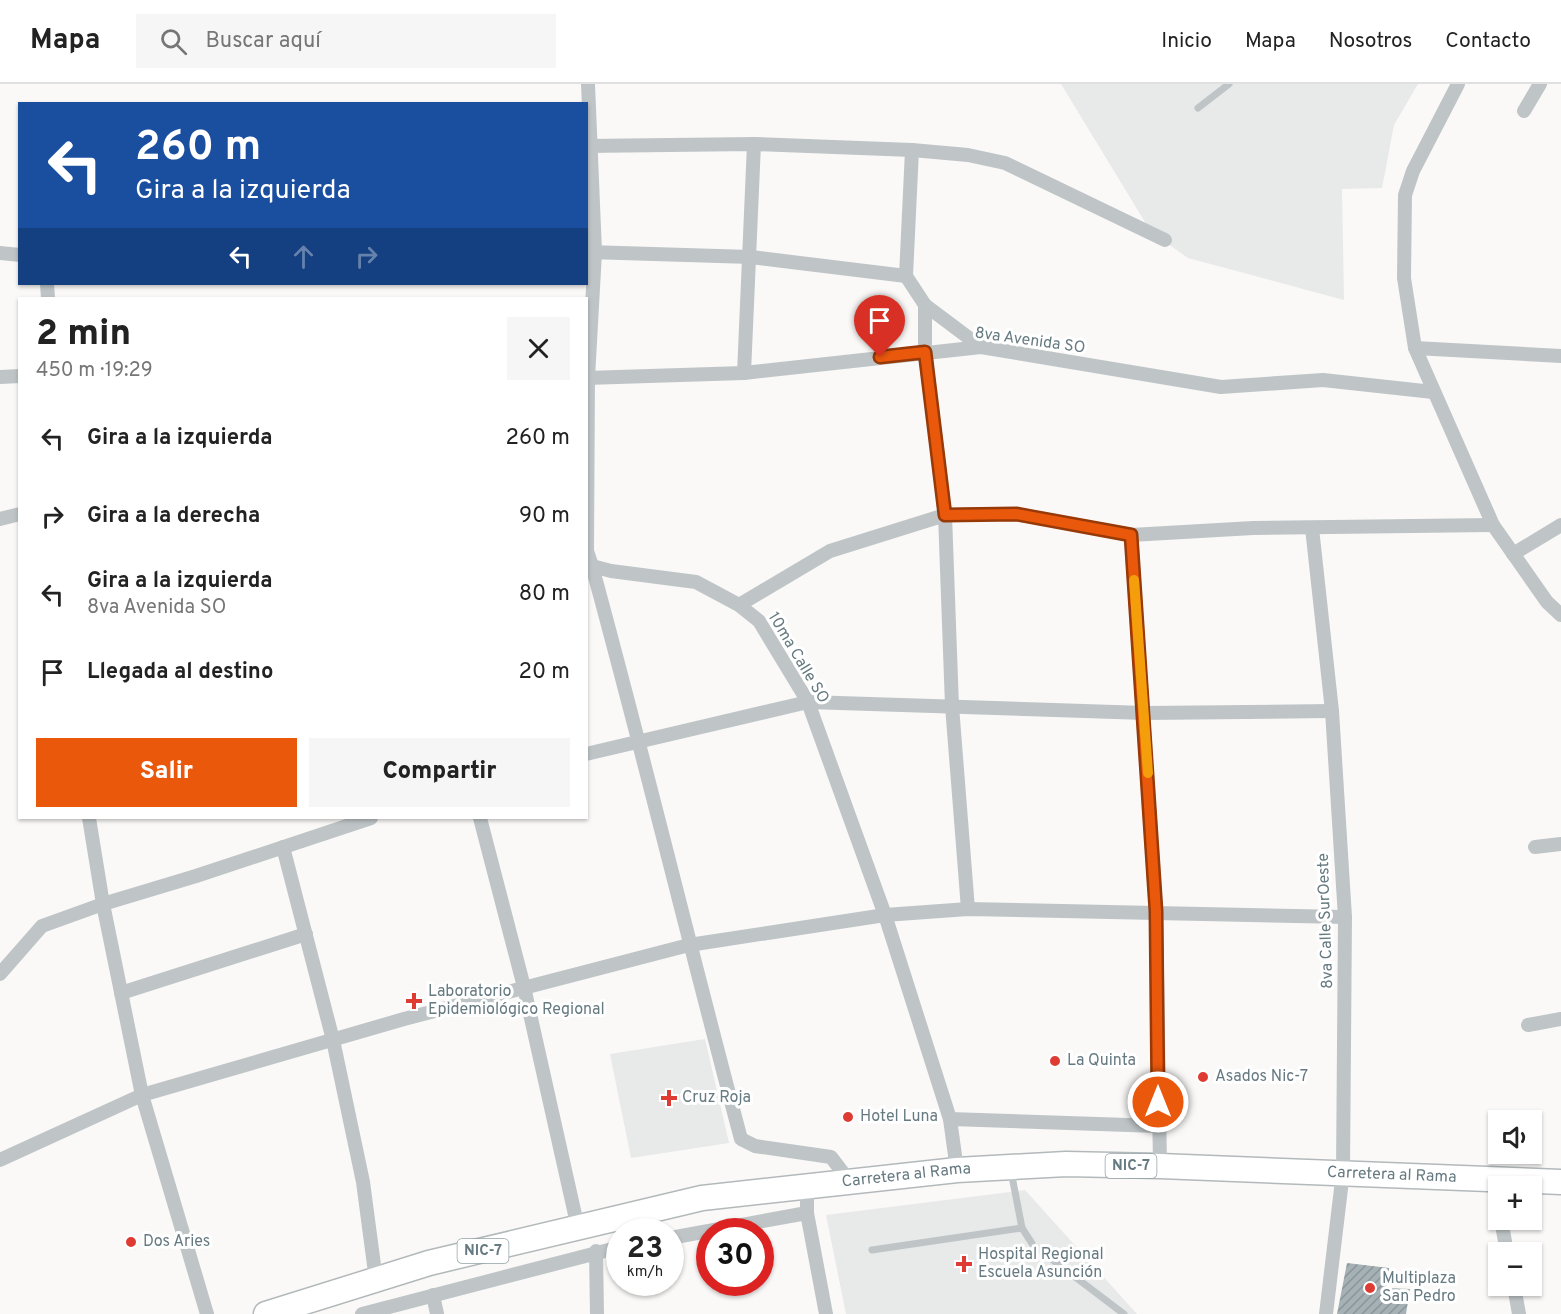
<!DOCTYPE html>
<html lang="es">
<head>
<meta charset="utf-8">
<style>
	:root { --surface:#fff; --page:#f6f6f6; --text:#222; --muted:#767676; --line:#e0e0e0; --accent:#ea580c }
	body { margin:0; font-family:Overpass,sans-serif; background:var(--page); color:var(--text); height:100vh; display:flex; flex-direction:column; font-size:22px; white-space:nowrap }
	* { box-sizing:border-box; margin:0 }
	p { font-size:20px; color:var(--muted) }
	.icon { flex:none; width:33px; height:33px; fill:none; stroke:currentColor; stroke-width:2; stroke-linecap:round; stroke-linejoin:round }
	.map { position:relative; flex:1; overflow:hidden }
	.side { position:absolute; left:18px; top:213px; width:570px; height:522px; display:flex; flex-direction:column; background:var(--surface); border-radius:0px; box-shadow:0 2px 4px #0004 }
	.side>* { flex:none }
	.guide { position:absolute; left:18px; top:18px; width:570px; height:183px; border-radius:0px; box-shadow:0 2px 4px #0004; background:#1a4fa0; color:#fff; overflow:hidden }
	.tools { position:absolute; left:1488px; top:1026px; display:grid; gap:12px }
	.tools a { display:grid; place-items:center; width:54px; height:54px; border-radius:0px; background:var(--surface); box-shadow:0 2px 4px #0004; font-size:30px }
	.speed { position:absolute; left:606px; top:1134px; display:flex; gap:12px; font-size:30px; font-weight:700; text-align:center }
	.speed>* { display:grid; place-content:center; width:78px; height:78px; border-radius:50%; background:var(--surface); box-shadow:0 2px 4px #0004; line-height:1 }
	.speed small { font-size:15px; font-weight:400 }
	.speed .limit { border:9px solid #d22; background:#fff; color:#111 }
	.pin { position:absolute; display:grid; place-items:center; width:51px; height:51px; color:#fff; margin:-62px -26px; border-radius:50% 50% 50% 0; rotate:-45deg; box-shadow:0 0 6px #0007 }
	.pin .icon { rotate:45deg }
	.me { position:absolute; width:66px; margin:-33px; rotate:0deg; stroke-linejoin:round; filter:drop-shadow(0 0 4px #0008) }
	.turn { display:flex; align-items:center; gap:21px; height:126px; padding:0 18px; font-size:27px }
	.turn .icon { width:78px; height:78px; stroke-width:2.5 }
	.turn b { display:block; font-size:42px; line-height:51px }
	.lanes { display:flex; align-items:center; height:57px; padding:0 18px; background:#0003; justify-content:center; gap:30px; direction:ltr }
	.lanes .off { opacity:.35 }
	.round { display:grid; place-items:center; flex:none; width:63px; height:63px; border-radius:0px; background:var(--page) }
	.headline { display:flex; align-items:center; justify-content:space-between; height:102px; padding:0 18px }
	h1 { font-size:36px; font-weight:800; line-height:45px }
	.action { display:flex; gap:12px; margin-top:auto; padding:12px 18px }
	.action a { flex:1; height:69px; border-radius:0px; background:var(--accent); color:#fff; font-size:24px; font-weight:800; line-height:69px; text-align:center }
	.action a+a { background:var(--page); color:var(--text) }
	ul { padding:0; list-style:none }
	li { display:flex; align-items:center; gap:18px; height:78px; padding:0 18px }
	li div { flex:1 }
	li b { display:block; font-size:22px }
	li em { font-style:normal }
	header { display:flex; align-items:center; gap:36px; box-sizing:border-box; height:84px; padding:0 30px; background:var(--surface); border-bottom:2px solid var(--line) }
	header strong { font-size:28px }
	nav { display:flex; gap:33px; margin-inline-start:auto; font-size:21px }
	.search { width:420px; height:54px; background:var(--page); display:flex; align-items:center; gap:15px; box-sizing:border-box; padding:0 21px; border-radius:0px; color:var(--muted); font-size:22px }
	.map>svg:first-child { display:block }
	.built { fill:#e8e9e9 }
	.building { fill:url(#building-hatch) }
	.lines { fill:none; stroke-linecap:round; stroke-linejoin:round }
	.highway-casing { stroke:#b3b9bb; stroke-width:27 }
	.lane { stroke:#bfc5c7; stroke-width:7 }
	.street { stroke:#bfc5c7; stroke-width:14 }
	.highway { stroke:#fff; stroke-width:24 }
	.route-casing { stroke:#983908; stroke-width:15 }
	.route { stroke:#ea580c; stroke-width:10 }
	.slow { stroke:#f59e0b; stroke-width:10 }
	.poi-dot { fill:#de3c33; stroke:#fff; stroke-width:2 }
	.labels { text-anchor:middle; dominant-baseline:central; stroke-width:6; stroke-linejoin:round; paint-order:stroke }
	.shield { fill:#fff; stroke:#94a2a7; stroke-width:1.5 }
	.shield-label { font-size:15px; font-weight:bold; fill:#667a81 }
	.street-label { font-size:16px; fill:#667a81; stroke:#fff }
	.poi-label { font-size:16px; fill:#667a81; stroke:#fff; text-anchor:start }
</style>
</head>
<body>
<header>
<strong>Mapa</strong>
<div class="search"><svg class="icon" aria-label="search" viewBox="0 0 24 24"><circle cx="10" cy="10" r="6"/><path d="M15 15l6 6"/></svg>Buscar aquí</div>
<nav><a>Inicio</a><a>Mapa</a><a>Nosotros</a><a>Contacto</a></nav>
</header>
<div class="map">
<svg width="1561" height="1230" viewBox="0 0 1561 1230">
	<defs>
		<pattern id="building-hatch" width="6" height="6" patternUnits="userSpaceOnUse" patternTransform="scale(1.5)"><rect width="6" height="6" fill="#a5b1b5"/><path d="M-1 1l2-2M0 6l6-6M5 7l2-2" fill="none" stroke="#8a9599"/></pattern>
	</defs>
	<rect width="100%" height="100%" fill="#faf9f8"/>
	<g class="built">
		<path d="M1061,0H1418L1394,41L1382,104L1342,105L1344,216L1188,174L1151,148Z"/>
		<path d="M705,955L729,1059L631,1074L610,970Z"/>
		<path d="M1025,1106L1137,1230H846L826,1131Z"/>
	</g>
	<path class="building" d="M1347,1179L1389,1184L1387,1204L1410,1205L1406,1230H1337Z"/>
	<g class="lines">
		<g class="highway-casing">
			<g id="highway">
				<path id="s1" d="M266,1230L429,1179L702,1114L957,1086L1066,1080L1160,1082L1561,1098"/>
			</g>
		</g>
		<g class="lane">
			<path d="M1198,24L1229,0"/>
			<path d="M1011,1087L1022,1144L1033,1161L1124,1230"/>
			<path d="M872,1166L1022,1144"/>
		</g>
		<g class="street">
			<path d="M588,0L595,168L588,294L587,467L592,482L611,487L696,498L739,521L759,537L808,618L885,831L950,1035L957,1086"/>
			<path d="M1458,0L1413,87L1405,111L1404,194L1415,264L1493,441L1547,518L1561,531"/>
			<path d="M1524,27L1540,0"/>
			<path d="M586,62L754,60L912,66L968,71L1005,79L1165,156"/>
			<path d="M912,66L906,192L925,221L981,263"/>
			<path d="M588,168L751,173L906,192"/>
			<path d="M0,169L20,171"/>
			<path d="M47,200L48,214"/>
			<path d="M925,221V268L945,431L952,622L968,825"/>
			<path d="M1415,264L1561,272"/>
			<path d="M744,289L754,60"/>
			<path d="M0,293L20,292"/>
			<path d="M586,294L744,289L981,263L1221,303L1323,296L1433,308"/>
			<path d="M0,435L20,430"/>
			<path d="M1312,444L1332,627L1345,833L1343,1088L1326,1230"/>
			<path d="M1131,451L1156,827L1160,1082"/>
			<path d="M1513,470L1561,441"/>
			<path d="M586,484L592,482C644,672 690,864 741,1055L755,1062L831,1073L850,1098"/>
			<path d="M739,521L830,467L945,431L1016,430L1131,451L1253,444L1493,441"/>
			<path d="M586,670L808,618L1145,629L1332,627"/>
			<path d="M480,734L524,903L578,1144"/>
			<path d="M283,763L333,956L363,1098L376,1196"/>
			<path d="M1535,763L1561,760"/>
			<path d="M0,890L42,842L103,820L196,792L371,734"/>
			<path d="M121,909L306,850"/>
			<path d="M1528,941L1561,935"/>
			<path d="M950,1035L1158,1042"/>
			<path d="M0,1076L142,1011L103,820L89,734"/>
			<path d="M1493,1095L1498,1124"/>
			<path d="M807,1102V1129L826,1230"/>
			<path d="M1501,1136L1507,1168"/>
			<path d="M670,1154L807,1129"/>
			<path d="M596,1167L597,1230"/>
			<path d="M1514,1202L1519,1230"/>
			<path d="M433,1211L437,1230"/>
			<path d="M207,1230L142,1011L404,935L689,861L885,831L968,825L1345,833"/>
			<path d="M362,1230L620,1163"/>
		</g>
		<use href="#highway" class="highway"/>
	</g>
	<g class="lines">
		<g class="route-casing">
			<path id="route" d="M880,273L925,268L945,431L1016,430L1131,451L1156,827L1158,1018"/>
		</g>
		<use href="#route" class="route"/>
		<path class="slow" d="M1134,496L1148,689"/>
	</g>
	<g class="poi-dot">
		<path d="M411 908h6v6h6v6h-6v6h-6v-6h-6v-6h6z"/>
		<circle cx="1055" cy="977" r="6"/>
		<circle cx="1203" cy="993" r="6"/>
		<path d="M666 1005h6v6h6v6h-6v6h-6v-6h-6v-6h6z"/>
		<circle cx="848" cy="1033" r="6"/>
		<circle cx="131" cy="1158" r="6"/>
		<path d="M961 1171h6v6h6v6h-6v6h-6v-6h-6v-6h6z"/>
		<circle cx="1370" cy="1204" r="6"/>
	</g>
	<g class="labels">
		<g class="shield">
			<rect x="1105.5" y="1070" width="51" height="24" rx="4.5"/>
			<rect x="457.5" y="1155" width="51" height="24" rx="4.5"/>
		</g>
		<g class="shield-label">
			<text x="1131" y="1082">NIC-7</text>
			<text x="483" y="1167">NIC-7</text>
		</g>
		<g class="street-label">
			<text transform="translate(1030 257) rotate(8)">8va Avenida SO</text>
			<text transform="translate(798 574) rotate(59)">10ma Calle SO</text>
			<text transform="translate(1326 837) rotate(-92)">8va Calle SurOeste</text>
			<text stroke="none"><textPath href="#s1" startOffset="1143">Carretera al Rama</textPath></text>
			<text stroke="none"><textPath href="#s1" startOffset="657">Carretera al Rama</textPath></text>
		</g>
		<g class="poi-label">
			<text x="428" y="908">Laboratorio<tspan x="428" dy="18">Epidemiológico Regional</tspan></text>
			<text x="1067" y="977">La Quinta</text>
			<text x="1215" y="993">Asados Nic-7</text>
			<text x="682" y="1014">Cruz Roja</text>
			<text x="860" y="1033">Hotel Luna</text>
			<text x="143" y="1158">Dos Aries</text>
			<text x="978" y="1171">Hospital Regional<tspan x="978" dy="18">Escuela Asunción</tspan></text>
			<text x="1382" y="1195">Multiplaza<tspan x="1382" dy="18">San Pedro</tspan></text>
		</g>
	</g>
</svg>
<div class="tools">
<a><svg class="icon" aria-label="sound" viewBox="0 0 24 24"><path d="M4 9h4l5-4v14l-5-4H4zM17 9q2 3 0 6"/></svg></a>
<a>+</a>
<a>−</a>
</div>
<div class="speed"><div>23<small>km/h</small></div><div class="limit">30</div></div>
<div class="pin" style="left:880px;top:273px;background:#d93025"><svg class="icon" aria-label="arrive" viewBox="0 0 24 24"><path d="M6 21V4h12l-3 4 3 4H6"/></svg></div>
<svg class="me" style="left:1158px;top:1018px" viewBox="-20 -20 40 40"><circle r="17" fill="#ea580c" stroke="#fff" stroke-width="3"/><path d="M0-11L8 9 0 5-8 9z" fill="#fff"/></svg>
<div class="guide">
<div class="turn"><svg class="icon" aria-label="left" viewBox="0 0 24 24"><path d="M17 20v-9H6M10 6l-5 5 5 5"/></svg><div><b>260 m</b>Gira a la izquierda</div></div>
<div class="lanes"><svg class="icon" aria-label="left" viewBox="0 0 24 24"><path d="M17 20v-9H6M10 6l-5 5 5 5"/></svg><svg class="icon off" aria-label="ahead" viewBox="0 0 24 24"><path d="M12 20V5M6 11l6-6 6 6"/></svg><svg class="icon off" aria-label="right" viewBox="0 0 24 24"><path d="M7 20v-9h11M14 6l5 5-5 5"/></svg></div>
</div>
<section class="side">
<div class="headline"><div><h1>2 min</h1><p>450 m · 19:29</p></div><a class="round"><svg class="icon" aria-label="close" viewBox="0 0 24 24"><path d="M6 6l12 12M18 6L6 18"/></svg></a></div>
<ul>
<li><svg class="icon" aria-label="left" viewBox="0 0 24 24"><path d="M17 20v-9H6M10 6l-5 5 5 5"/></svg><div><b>Gira a la izquierda</b></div><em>260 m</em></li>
<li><svg class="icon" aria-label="right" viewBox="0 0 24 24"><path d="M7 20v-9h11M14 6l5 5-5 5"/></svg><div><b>Gira a la derecha</b></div><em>90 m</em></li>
<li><svg class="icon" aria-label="left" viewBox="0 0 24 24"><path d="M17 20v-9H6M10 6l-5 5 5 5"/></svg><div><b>Gira a la izquierda</b><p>8va Avenida SO</p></div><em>80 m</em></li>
<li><svg class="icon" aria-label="arrive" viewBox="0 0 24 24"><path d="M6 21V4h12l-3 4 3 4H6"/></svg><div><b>Llegada al destino</b></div><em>20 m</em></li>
</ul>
<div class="action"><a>Salir</a><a>Compartir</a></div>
</section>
</div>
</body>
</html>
